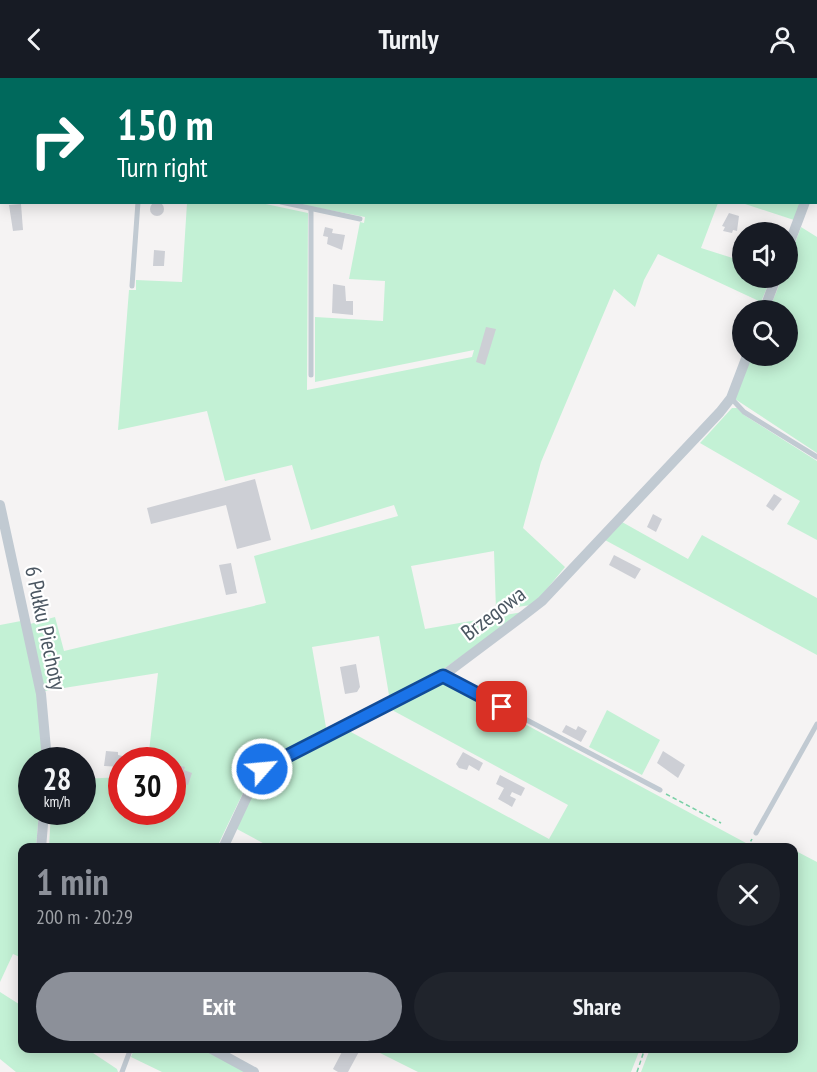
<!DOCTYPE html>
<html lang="en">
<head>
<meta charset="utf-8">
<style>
	:root { --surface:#171b24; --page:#20242c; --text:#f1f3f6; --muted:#9ea1a6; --accent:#8c9099 }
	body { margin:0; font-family:"PT Sans Narrow",sans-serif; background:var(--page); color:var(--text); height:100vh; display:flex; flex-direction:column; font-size:22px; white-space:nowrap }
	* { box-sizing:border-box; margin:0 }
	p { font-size:20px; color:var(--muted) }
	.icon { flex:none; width:33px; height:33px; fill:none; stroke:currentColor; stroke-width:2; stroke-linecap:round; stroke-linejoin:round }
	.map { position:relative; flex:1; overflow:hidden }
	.drawer { position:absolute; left:18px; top:765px; width:780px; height:210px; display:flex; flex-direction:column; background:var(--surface); border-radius:12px; box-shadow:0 3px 15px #0003 }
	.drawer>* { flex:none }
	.hud { position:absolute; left:0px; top:0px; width:818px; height:126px; box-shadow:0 3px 15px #0003; background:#00695c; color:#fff; overflow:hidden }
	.fabs { position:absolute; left:732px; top:144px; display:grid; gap:12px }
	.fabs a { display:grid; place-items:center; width:66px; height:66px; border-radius:50%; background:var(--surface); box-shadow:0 3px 15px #0003; font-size:30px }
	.speed { position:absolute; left:18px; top:669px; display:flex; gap:12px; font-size:30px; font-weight:700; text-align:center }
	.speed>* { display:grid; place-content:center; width:78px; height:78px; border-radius:50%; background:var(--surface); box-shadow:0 3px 15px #0003; line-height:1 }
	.speed small { font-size:15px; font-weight:400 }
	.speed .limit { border:9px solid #d22; background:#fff; color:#111 }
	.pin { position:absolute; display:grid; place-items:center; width:51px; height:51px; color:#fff; margin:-26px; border-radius:12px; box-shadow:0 3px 9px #0006 }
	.me { position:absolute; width:66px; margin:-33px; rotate:63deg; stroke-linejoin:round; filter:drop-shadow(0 0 4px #0008) }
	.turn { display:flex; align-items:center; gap:21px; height:126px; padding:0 18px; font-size:27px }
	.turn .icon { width:78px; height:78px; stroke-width:2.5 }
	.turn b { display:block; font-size:42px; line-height:51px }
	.round { display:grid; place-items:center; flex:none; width:63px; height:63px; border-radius:32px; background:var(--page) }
	.overview { display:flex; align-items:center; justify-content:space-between; height:102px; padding:0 18px }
	h1 { font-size:36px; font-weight:700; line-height:45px; color:var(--accent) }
	.cta { display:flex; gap:12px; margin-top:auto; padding:12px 18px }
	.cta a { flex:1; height:69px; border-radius:36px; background:var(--accent); color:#fff; font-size:24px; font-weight:700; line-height:69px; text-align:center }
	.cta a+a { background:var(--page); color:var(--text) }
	header { display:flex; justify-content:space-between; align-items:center; height:78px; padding:0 18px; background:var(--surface); font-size:27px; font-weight:700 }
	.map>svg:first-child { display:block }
	.green { fill:#c3f1d5 }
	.building { fill:#cdcfd5 }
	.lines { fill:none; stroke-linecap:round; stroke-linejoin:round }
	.path { stroke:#7ad0a6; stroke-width:1.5; stroke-dasharray:4.5 3; stroke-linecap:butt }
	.lane { stroke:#c1cad2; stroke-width:5 }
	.street { stroke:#c1cad2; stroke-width:10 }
	.route-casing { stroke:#114b97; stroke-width:15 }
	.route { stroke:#1a73e8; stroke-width:10 }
	.labels { text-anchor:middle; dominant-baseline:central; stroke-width:4.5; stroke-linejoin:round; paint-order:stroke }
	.street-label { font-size:22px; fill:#4a5661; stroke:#fff }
</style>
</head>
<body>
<header><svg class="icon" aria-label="back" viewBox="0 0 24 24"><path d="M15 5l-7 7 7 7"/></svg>Turnly<svg class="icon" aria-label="person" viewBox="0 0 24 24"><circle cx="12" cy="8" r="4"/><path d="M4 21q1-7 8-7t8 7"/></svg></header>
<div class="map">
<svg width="817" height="994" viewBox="0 0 817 994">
	<rect width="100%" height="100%" fill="#f5f3f3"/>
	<g class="green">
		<path d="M561,0H810L815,1L565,2Z"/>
		<path d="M187,125H261L308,135L307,312L472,279L474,272L315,304V239L383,243L385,203L349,201L360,144L364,145L365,139L293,125H718L701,170L742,183V200H771L761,224L658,176L644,202L635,229L614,211L541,384L523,450L565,489L537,523L531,527L496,532L494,473L411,488L425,551L523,534L427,603L390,623L379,558L312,569L327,655L253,694L217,769H49L51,734H82L83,701L121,699L122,734H172V682H148L158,595L45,613L30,546L55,539L64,573L266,525L254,478L398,438L394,427L311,452L292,387L225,403L207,333L118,352L129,212H136V202L182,204Z"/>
		<path d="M742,125H800L794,142Z"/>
		<path d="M801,149L817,159V375L735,321L751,278H788V232H769L782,200H788V184Z"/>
		<path d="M732,330H737L744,337L817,383V462L787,446L800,423L700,365Z"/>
		<path d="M622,444L688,481L702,457L817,520V577L605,462Z"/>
		<path d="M21,543L41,632L43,682H32V734H39L36,769L22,770V880L13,876L0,904V547Z"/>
		<path d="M443,602L746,765L743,770H272L235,750L260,698L349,653L549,761L568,727L392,632Z"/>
		<path d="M607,632L660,662L642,697L589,669Z"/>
		<path d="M794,772L817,784V994H641L650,971L794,970Z"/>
		<path d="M0,914L22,928V970L87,971L117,991L118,994H16L0,981Z"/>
		<path d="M378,970H640V971L631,994H418L376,973Z"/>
		<path d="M134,971H202L246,994H162L131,979Z"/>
	</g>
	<g class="building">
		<circle cx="157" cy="131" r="7"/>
		<path d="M21,126L23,152L13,153L9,127Z"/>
		<path d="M729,135L739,138L737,153L733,152L732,155L723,153L725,149L722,148Z"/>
		<path d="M325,149L333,151L332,155L345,157L342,172L327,166L328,159L323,158Z"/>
		<path d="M154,172L165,173L164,188H153Z"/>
		<path d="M333,206L345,208L346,223H353V237L332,235Z"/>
		<path d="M486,249L496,251L485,287L476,284Z"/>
		<path d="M255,401L271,462L237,471L226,427L151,446L147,430Z"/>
		<path d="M774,416L782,421L773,433L766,428Z"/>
		<path d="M653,436L662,441L656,454L647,449Z"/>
		<path d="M614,477L641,491L635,501L609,487Z"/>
		<path d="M231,485L237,515L226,517L219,487Z"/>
		<path d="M356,586L360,609L357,614L345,616L340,589Z"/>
		<path d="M566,647L576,652L578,648L587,653L581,664L562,654Z"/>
		<path d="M106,673L118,674V677L127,679V682H122V689L104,688Z"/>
		<path d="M663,673L685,687L678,700L657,685Z"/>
		<path d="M463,674L483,685L479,693L469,687L467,692L459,690L456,686Z"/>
		<path d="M181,688L185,689L184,692L192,695L188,707L172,702V689L180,691Z"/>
		<path d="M500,697L525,710L521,718L512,714L510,718L516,721L512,729L498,721L504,710L496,706Z"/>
		<path d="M344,970H361L348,994H338L333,991Z"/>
	</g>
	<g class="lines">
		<g class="path">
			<path d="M666,716L721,745"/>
			<path d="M747,770L752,761"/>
			<path d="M637,994L645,970"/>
		</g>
		<g class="lane">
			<path d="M393,0L395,2"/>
			<path d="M0,86H2"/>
			<path d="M281,124L360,141"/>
			<path d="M132,208L138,124"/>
			<path d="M311,297V131"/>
			<path d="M731,320L744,334L817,379"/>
			<path d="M443,598L660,712"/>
			<path d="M756,755L817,646"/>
			<path d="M122,994L131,970"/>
		</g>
		<g class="street">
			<path d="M555,0L559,2"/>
			<path d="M816,81H817"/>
			<path d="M816,96L817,93"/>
			<path d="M788,169L805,124"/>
			<path d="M764,232L776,200"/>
			<path d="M0,427L41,616L47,682"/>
			<path d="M41,770L44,734"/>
			<path d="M223,770L257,697L262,691L440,600L524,537L542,523L720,334L731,320L747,278"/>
			<path d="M210,970L254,994"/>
		</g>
	</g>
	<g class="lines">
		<g class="route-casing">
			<path id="route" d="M262,691L443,598L502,629"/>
		</g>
		<use href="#route" class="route"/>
	</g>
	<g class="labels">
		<g class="street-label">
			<text transform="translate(493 535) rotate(-37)">Brzegowa</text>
			<text transform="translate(46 550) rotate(78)">6 Pułku Piechoty</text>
		</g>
	</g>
</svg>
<div class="fabs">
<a><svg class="icon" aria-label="sound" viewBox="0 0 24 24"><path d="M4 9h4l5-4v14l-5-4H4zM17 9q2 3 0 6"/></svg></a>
<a><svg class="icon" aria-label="search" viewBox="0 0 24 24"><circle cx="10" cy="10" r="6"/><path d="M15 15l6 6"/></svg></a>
</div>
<div class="speed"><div>28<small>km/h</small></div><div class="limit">30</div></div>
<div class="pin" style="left:502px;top:629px;background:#d93025"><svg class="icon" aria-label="arrive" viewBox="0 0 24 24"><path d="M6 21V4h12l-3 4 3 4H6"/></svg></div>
<svg class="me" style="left:262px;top:691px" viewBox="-20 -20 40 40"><circle r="17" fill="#1a73e8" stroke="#fff" stroke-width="3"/><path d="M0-11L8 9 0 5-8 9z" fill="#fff"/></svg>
<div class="hud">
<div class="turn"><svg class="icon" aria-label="right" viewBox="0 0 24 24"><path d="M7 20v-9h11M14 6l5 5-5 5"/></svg><div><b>150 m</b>Turn right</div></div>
</div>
<section class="drawer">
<div class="overview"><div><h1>1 min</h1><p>200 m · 20:29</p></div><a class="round"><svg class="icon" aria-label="close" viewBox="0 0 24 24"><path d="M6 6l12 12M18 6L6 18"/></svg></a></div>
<div class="cta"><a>Exit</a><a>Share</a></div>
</section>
</div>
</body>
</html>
